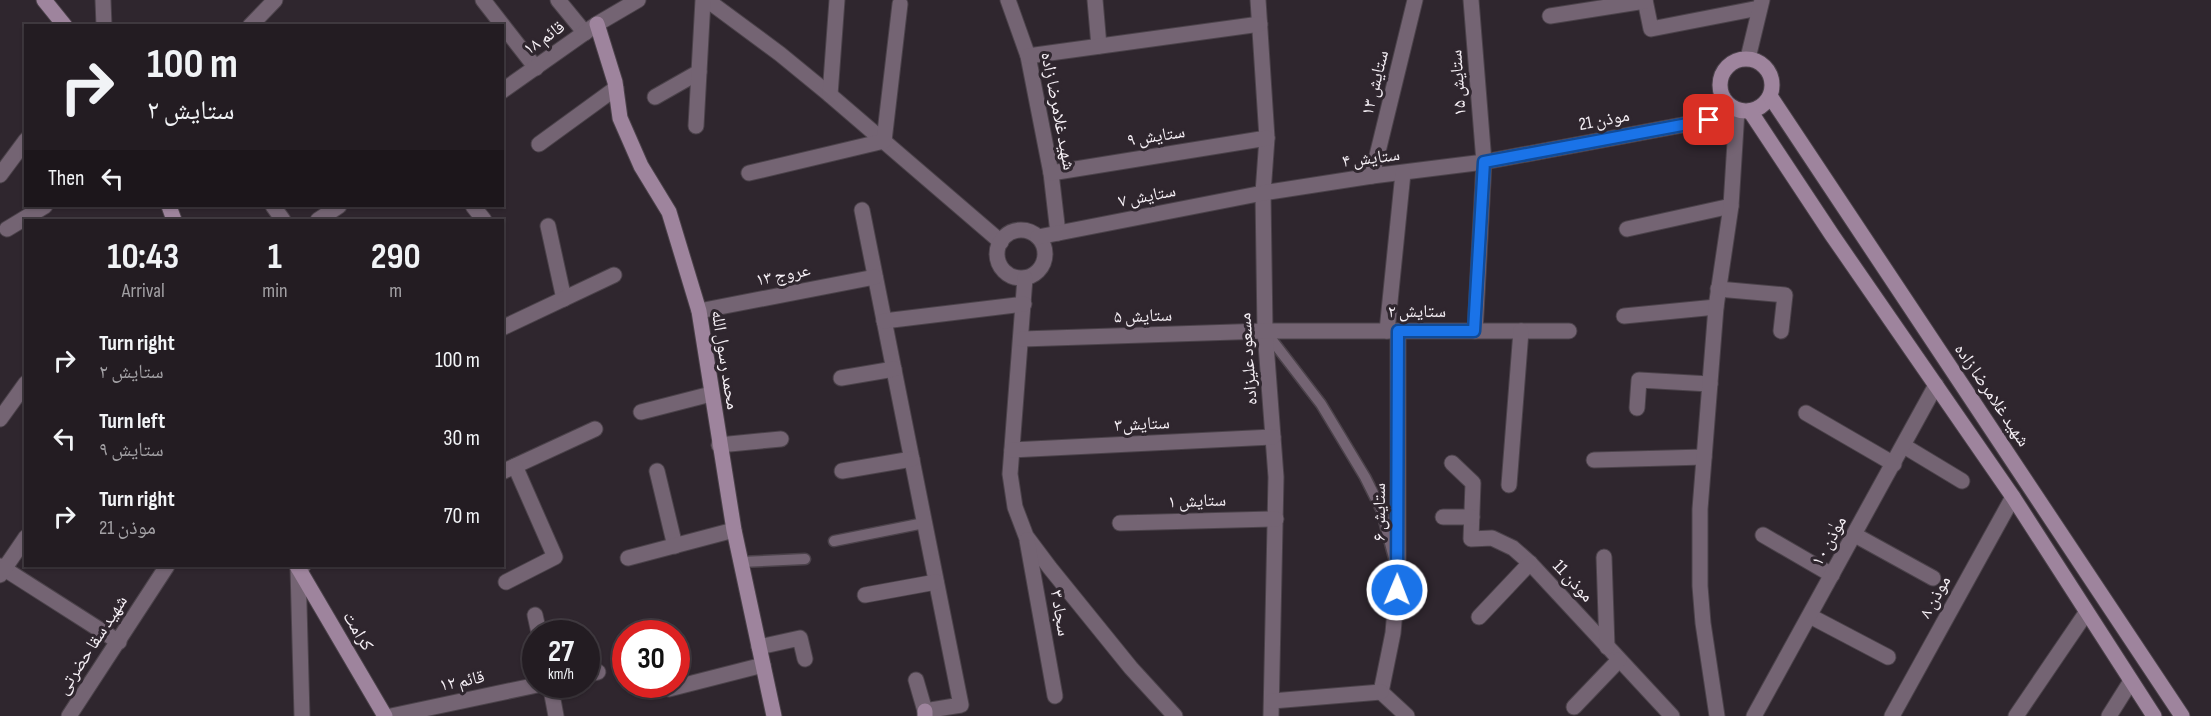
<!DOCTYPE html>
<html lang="en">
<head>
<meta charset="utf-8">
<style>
	:root { --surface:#231c22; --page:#2b252a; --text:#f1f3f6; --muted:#a3a1a5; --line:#403a40 }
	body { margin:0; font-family:"Sofia Sans Condensed","Noto Naskh Arabic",sans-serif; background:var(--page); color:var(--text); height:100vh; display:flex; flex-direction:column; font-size:22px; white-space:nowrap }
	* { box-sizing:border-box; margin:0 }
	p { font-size:20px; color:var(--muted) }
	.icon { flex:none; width:33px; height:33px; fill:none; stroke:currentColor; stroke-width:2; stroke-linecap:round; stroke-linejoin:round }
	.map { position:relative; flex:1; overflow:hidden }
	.panel { position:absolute; left:24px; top:219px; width:480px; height:348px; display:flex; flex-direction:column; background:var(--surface); border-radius:0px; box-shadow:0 2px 4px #0004,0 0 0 2px var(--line) }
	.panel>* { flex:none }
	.hud { position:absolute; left:24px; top:24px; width:480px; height:183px; border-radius:0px; box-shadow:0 2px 4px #0004,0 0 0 2px var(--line); background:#231c22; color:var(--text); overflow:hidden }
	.speed { position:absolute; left:522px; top:620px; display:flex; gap:12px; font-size:30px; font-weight:700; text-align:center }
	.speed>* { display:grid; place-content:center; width:78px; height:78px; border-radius:50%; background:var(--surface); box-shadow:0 2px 4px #0004,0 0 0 2px var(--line); line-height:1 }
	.speed small { font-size:15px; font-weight:400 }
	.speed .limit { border:9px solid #d22; background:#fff; color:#111 }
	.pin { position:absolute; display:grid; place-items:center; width:51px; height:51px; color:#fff; margin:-26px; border-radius:12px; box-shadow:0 3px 9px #0006 }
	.me { position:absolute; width:66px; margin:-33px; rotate:1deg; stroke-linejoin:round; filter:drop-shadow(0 0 4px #0008) }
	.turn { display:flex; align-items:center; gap:21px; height:126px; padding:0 24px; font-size:27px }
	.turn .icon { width:78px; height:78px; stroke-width:2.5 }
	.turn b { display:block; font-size:42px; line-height:51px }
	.then { display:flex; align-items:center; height:57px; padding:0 24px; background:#0003; gap:12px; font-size:22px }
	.eta { display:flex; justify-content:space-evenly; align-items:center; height:102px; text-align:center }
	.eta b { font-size:36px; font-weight:700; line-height:42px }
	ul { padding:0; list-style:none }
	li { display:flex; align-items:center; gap:18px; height:78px; padding:0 24px }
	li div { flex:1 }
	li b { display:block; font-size:22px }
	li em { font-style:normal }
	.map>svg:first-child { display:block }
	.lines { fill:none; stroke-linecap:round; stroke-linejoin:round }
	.lane-casing { stroke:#4b424a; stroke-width:13 }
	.street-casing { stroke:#4b424a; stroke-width:17 }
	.secondary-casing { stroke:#4b424a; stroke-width:17 }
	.lane { stroke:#746473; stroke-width:10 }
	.street { stroke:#746473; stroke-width:15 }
	.secondary { stroke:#9e849d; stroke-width:15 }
	.route-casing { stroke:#114b97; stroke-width:15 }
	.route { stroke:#1a73e8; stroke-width:10 }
	.labels { text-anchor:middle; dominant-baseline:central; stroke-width:6; stroke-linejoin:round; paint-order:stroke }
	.street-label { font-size:18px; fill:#f5eff5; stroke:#2f262e }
</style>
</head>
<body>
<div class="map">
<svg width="2211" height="716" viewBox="0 0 2211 716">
	<rect width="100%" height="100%" fill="#2f262e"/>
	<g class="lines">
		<g class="lane-casing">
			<g id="lane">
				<path d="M1265,331L1321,404L1365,477L1381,509L1394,558"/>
				<path d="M834,541L924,523"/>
				<path d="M741,562L805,559"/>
			</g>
		</g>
		<g class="street-casing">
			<g id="street">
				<path d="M103,0L104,26"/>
				<path d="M483,0L536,68"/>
				<path d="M558,0L585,33"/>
				<path d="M707,0L780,54L830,95L1001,242"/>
				<path d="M1008,0L1028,56L1051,173L1058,233"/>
				<path d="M1095,0L1099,46"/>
				<path d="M1258,0L1267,138L1263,193L1265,331L1276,477L1271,716"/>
				<path d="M1471,0L1484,162L1475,331"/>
				<path d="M1645,0L1651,29L1759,8"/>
				<path d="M1550,16L1645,1"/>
				<path d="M250,26L275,0"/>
				<path d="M1028,56L1260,24"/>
				<path d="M1748,58L1762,0"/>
				<path d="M502,91L597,24L638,0"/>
				<path d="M830,95L837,0"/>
				<path d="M655,97L699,72"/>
				<path d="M696,126L703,0"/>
				<path d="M539,144L616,88"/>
				<path d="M749,173L884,141L900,4"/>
				<path d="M1051,173L1267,138"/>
				<path d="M0,175L26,140"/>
				<path d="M1372,176L1415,0"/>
				<path d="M273,206L283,220"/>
				<path d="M473,206L484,220"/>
				<path d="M862,210L961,705L925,711L916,680"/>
				<path d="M318,220L339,206"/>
				<path d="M548,226L564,299"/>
				<path d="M7,229L45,206"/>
				<path d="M1627,229L1731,206"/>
				<circle cx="1021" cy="254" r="24"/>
				<path d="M1038,237L1263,193L1372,176L1484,162L1709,120L1728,105"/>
				<path d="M1025,278L1010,474L1015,507L1026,536L1050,568L1131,668L1175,716"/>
				<path d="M1718,289L1785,295L1781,331"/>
				<path d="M699,311L875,277"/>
				<path d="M1624,316L1716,307"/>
				<path d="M884,321L1024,304"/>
				<path d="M502,328L614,275"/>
				<path d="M1387,331L1403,173"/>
				<path d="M1022,339L1265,331H1569"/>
				<path d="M841,378L894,369"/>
				<path d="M1637,408L1639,380L1710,384"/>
				<path d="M641,412L711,394"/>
				<path d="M1806,413L1894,464"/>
				<path d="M0,419L26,383"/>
				<path d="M719,445L781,439"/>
				<path d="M1904,446L1962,481"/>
				<path d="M1012,450L1273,437"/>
				<path d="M1594,460L1704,457"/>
				<path d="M1452,463L1473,483L1471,539L1492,538L1513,548L1530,563L1672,716"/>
				<path d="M657,471L675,546"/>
				<path d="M842,471L912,459"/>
				<path d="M502,472L595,429"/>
				<path d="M1509,485L1521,331"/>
				<path d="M1443,517H1472"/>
				<path d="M1120,523L1276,519"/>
				<path d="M1763,535L1832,575"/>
				<path d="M1855,535L1933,578"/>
				<path d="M1027,540L1055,696"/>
				<path d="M1604,557L1607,647"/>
				<path d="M628,558L734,530"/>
				<path d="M0,566L119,642"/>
				<path d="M0,575L26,537"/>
				<path d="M506,582L555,557L515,466"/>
				<path d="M865,595L936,582"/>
				<path d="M535,615L539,633"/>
				<path d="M1810,616L1888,657"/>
				<path d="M1479,617L1530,563"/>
				<path d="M759,647L800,638L805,659"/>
				<path d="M586,675L598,672"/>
				<path d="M550,684L556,716"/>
				<path d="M669,689L763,665"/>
				<path d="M1381,692L1393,633L1398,575V331"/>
				<path d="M1381,692L1407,716"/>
				<path d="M1272,701L1381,692"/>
				<path d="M1574,707L1619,660"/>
				<path d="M69,716L167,566"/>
				<path d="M302,716L298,568L303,566"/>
				<path d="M391,716L542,684"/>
				<path d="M1717,716L1703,623L1700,586V509L1716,307L1731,206L1737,110"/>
				<path d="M1754,716L1936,385"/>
				<path d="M1892,716L2013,497"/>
				<path d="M2016,716L2086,613"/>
				<path d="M2109,716L2131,681"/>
			</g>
		</g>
		<g class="secondary-casing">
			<g id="secondary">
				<path d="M44,0L65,26"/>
				<path d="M597,24L615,82L620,118L641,166L669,212L699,311L734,530L774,716"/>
				<circle cx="1746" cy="85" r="26"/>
				<path d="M1770,96L2182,716"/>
				<path d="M1750,111L1832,235L2013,497L2154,716"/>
				<path d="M169,206L174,220"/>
				<path d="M297,566L385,716"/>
				<path d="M925,711V716"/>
			</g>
		</g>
		<use href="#lane" class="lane"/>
		<use href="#street" class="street"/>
		<use href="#secondary" class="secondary"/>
	</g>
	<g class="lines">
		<g class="route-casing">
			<path id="route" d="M1397,590L1398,331H1474L1484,162L1709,120"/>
		</g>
		<use href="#route" class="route"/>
	</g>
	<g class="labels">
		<g class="street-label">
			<text transform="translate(544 38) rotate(-35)">قائم ۱۸</text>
			<text transform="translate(1375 83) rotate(-76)">ستایش ۱۳</text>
			<text transform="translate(1458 83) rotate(-94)">ستایش ۱۵</text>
			<text transform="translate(1058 111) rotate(79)">شهید غلامرضا زاده</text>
			<text transform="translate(1604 120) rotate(-11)">موذن 21</text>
			<text transform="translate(1156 136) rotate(-9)">ستایش ۹</text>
			<text transform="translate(1371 158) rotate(-7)">ستایش ۴</text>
			<text transform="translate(1147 196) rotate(-11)">ستایش ۷</text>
			<text transform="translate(783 275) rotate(-11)">عروج ۱۳</text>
			<text x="1417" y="311">ستایش ۲</text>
			<text transform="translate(1143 316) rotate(-2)">ستایش ۵</text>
			<text transform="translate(1248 359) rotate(-94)">مسعود علیزاده</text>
			<text transform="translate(725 360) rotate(81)">محمد رسول الله</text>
			<text transform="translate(1992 395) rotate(56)">شهید غلامرضا زاده</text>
			<text transform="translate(1142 424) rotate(-3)">ستایش۳</text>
			<text transform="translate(1197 501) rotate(-2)">ستایش ۱</text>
			<text transform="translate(1379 512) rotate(-90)">ستایش ۶</text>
			<text transform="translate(1829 541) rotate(-61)">موٰذن ۱۰</text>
			<text transform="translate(1573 581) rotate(47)">موذن 11</text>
			<text transform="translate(1935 597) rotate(-61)">موذن ۸</text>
			<text transform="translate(1060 613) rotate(80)">سجاد ۳</text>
			<text transform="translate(358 631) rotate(59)">کرامت</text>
			<text transform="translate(92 645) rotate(-57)">شهید سقا حضرتی</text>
			<text transform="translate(462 681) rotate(-12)">قائم ۱۲</text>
		</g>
	</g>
</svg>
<div class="speed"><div>27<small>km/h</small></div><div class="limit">30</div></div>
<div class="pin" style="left:1709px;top:120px;background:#d93025"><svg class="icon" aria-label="arrive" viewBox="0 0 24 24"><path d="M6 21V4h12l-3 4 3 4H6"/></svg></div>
<svg class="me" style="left:1397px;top:590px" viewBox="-20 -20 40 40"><circle r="17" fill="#1a73e8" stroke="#fff" stroke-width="3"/><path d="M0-11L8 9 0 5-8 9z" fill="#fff"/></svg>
<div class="hud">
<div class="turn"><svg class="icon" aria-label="right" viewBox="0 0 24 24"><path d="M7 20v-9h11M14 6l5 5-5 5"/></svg><div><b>100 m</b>ستایش ۲</div></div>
<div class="then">Then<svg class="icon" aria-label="left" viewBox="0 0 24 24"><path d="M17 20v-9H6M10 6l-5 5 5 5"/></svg></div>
</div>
<section class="panel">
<div class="eta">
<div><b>10:43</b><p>Arrival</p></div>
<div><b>1</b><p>min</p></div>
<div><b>290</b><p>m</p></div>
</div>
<ul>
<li><svg class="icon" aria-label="right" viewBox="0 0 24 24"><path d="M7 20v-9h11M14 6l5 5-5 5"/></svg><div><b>Turn right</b><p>ستایش ۲</p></div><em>100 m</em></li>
<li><svg class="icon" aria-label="left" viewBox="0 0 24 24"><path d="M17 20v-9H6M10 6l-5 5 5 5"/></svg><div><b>Turn left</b><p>ستایش ۹</p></div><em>30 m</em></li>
<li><svg class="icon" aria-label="right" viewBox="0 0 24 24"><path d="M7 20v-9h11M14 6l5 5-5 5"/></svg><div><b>Turn right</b><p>موذن 21</p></div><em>70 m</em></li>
</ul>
</section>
</div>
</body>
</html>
